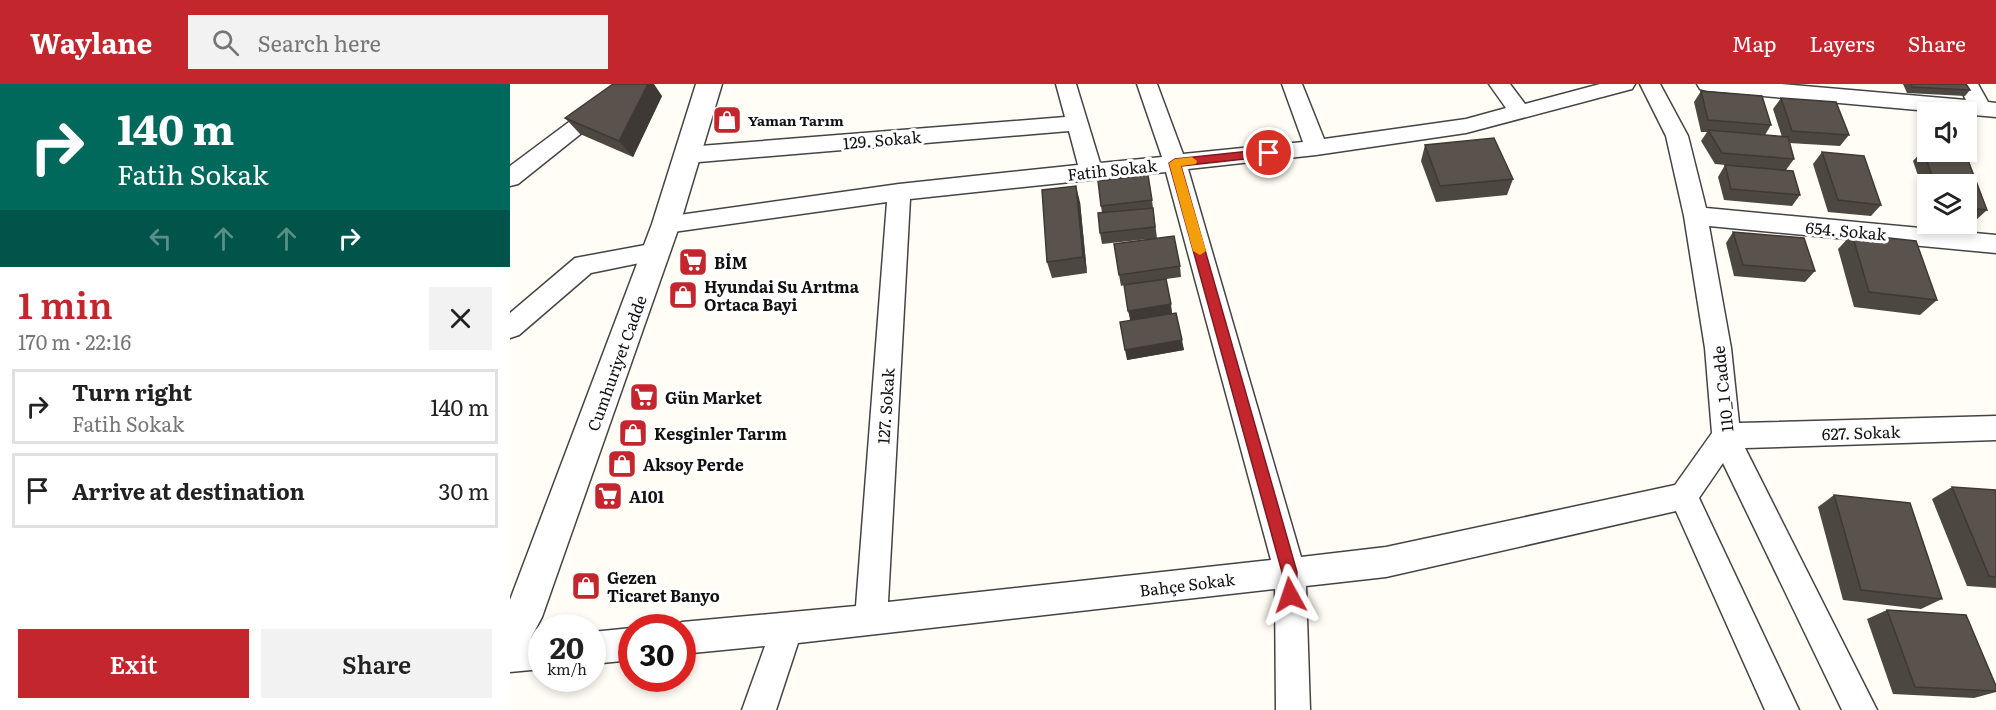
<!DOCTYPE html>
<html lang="en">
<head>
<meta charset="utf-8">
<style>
	:root { --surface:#fff; --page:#f2f2f2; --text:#222; --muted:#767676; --line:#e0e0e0; --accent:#c4262e }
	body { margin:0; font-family:Literata,serif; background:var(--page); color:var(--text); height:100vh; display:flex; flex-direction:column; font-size:22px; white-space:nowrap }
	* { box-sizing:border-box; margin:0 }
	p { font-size:20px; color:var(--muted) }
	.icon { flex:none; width:33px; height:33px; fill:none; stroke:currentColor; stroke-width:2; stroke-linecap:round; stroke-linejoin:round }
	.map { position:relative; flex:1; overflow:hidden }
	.details { display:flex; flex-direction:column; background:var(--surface); width:510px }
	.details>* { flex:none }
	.hud { background:#00695c; color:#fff; overflow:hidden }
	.controls { position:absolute; left:1407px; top:18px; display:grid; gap:12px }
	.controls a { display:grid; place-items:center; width:60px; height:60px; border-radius:0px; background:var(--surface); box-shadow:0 3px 9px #0003; font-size:30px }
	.speed { position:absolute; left:18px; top:530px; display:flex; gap:12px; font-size:30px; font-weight:700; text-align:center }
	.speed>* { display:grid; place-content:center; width:78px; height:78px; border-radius:50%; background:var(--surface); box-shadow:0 3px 9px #0003; line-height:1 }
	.speed small { font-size:15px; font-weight:400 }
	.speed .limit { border:9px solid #d22; background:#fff; color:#111 }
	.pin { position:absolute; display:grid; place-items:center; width:51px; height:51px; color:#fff; margin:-26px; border:3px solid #fff; border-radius:50%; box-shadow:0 2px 6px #0007 }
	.me { position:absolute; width:66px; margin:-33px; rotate:355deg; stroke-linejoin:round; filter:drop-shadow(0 0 4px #0008) }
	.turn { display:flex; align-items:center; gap:21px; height:126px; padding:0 18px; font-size:27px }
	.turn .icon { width:78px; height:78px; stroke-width:2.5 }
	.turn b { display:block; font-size:42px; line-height:51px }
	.lanes { display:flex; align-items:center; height:57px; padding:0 18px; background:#0003; justify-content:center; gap:30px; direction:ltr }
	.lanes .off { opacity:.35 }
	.round { display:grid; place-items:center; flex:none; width:63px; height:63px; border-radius:0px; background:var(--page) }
	.head { display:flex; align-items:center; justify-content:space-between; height:102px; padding:0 18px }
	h1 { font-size:36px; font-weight:600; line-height:45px; color:var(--accent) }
	.button { display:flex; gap:12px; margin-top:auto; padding:12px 18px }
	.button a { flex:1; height:69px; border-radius:0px; background:var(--accent); color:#fff; font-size:24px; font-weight:600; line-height:69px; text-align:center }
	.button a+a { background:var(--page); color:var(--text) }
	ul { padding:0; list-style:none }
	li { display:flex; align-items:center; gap:18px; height:75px; margin:0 12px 9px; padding:0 6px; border:3px solid var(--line); border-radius:0px }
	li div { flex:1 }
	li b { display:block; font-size:22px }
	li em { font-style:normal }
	header { display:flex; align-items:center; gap:36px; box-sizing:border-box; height:84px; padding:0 30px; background:var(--accent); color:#fff }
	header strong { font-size:28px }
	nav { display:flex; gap:33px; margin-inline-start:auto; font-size:21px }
	.search { width:420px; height:54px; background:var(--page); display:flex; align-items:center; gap:15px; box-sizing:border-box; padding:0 21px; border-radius:0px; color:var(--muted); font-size:22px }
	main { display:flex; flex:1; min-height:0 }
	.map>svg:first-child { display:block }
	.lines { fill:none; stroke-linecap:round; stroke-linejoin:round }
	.minor-casing { stroke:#444; stroke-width:3 }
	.tertiary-casing { stroke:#444; stroke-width:3 }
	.minor { fill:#fff; fill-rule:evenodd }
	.tertiary { fill:#fff; fill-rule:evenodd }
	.wall { fill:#4d4742 }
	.shaded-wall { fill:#3f3936 }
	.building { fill:#5a524d; stroke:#3f3936; stroke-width:1.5 }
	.route { fill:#c4262e; stroke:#7f191e; stroke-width:1.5 }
	.slow { fill:#f59e0b }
	.labels { text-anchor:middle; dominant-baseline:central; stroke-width:6; stroke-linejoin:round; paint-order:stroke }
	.far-poi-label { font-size:14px; font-weight:bold; fill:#111; stroke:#fff; text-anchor:start }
	.street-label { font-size:16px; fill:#111; stroke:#fff }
	.poi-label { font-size:16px; font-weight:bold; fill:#111; stroke:#fff; text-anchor:start }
</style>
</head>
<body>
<header>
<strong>Waylane</strong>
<div class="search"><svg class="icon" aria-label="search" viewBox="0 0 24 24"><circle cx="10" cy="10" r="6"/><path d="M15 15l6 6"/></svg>Search here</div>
<nav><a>Map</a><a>Layers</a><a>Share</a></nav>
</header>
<main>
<section class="details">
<div class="hud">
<div class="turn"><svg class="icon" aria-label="right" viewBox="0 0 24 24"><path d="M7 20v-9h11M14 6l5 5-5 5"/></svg><div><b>140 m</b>Fatih Sokak</div></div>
<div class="lanes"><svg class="icon off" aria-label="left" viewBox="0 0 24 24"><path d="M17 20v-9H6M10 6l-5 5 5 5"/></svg><svg class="icon off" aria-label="ahead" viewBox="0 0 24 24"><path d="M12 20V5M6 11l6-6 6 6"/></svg><svg class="icon off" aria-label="ahead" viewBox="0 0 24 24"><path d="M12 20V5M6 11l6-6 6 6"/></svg><svg class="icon" aria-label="right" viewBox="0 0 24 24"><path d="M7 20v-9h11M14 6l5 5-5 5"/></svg></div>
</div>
<div class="head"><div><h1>1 min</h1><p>170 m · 22:16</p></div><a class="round"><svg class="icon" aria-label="close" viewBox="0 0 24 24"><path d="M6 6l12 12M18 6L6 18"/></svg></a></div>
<ul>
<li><svg class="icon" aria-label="right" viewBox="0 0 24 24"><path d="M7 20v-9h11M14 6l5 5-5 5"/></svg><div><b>Turn right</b><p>Fatih Sokak</p></div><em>140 m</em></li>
<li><svg class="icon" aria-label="arrive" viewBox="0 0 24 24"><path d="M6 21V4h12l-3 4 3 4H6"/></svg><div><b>Arrive at destination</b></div><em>30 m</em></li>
</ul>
<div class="button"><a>Exit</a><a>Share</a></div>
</section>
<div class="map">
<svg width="1486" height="626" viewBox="0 0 1486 626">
	<rect width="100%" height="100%" fill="#fffdf5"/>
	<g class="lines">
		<g class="minor-casing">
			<g id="minor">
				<path d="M110,0H133L8,100L0,102V82Z"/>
				<path d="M546,0H566L590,79L652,73L627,0H647L673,70L793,58L772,0H792L814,55L956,35L996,24L979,0H1000L1015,20L1090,0H1125L1122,5L956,49L806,71L678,85L791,473L876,463L1165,401L1202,349L1195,264L1174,132L1156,52L1130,0H1150L1178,52L1196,124L1486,151V169L1199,142L1221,264L1229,339L1486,332V356L1235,364L1367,626H1332L1213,379L1189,414L1289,626H1255L1166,427L876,493L796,502L800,626H766L765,505L288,559L266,626H232L255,562L172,570V543H161L172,538L346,522L377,118L156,149L148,146L144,140L148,134L389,100L568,81L559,47L177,79L169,76L166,71L169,66L177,63L555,33ZM656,88L761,476L378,518L400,115Z"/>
				<path d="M1187,0H1271L1456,16L1448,0H1468L1478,18L1486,19V33L1197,7L1190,5Z"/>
				<path d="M146,159L154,162L158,168L154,174L81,189L9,251L0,254V229L65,174Z"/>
				<path d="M122,544V576L82,580V548Z"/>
				<path d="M32,553V585L0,588V556Z"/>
			</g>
		</g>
		<g class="tertiary-casing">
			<path id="tertiary" d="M186,0H212L170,140L32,533L14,567L0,573V516L142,140Z"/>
		</g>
		<use href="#minor" class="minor"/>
		<use href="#tertiary" class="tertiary"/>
	</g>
	<g class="wall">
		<path d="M1393,0H1456L1460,6L1455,12L1397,9Z"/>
		<path d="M1191,7L1261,41L1255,51L1272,53L1263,25L1271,14L1339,51L1330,62L1279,59L1284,75L1276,86L1290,111L1282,122L1214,116L1208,93L1215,81L1236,83L1205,80L1191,57L1197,48H1191L1184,18Z"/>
		<path d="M152,12L123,73L70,50L55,34Z"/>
		<path d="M915,61L1003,95L997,111L926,118L911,77Z"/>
		<path d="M1413,66H1418V68H1428L1456,71L1477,126L1465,137L1456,136V100H1418V121L1403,77Z"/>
		<path d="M1312,68L1371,121L1361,132L1318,128L1303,80Z"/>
		<path d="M642,116L647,154L670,182L671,193L656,195L662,229L674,266L617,276L620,236L614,201L611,202L609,191L638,155L592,160L590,149L592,129L591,122Z"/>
		<path d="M570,118L577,189L542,194L537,178Z"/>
		<path d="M1223,148L1305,187L1295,198L1224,192L1216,159Z"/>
		<path d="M1342,150L1427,216L1410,231L1344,223L1328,165Z"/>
		<path d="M1442,403L1486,406V504L1457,502L1422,415Z"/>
		<path d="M1324,411L1432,515L1411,525L1333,516L1308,423Z"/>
		<path d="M1377,526L1486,602V608L1464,614L1383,610L1357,535Z"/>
	</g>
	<g class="shaded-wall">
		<path d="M138,0H144L152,12L123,73L109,57Z"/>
		<path d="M566,102L570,118L577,189L573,173Z"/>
		<path d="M661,220L662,230L621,237L618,227Z"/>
		<path d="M672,256L674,266L617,276L615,266Z"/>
	</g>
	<g class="building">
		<path d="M103,0H138L109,57L55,34Z"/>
		<path d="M1401,0H1456L1460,6L1402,3Z"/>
		<path d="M1191,7L1252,12L1261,41L1198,36Z"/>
		<path d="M1271,14L1326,18L1339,51L1282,47Z"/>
		<path d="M1198,46L1278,53L1284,75L1212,69Z"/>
		<path d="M984,54L1003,95L930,102L915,61Z"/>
		<path d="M1413,66H1418V68H1428L1456,71L1477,126L1456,123V100H1425Z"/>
		<path d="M1312,68L1354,72L1371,121L1328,116Z"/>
		<path d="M1215,81L1283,87L1290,111L1221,105Z"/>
		<path d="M638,91L642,116L591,122L588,97Z"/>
		<path d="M566,102L573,173L537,178L532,106Z"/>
		<path d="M643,124L645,143L590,149L588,129Z"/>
		<path d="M1223,148L1294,154L1305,187L1233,181Z"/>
		<path d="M1342,150L1406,157L1427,216L1359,208Z"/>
		<path d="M664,152L670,182L609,191L604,160Z"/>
		<path d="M656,195L661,220L618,227L614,201Z"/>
		<path d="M666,229L672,256L615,266L610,238Z"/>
		<path d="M1442,403L1486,406V493L1479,492Z"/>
		<path d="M1324,411L1400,419L1432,515L1351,506Z"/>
		<path d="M1377,526L1456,531L1486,602V607L1405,603Z"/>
	</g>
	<path class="route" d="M759,65L765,69L763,72L671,82L787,488L786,516L780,519L775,516L772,488L659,79L665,75Z"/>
	<path class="slow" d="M682,73L687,77L686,80L671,82L696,167L690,171L683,167L659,79L665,75Z"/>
	<defs>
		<g id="shop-square" transform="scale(1.5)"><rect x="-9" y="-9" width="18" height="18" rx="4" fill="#c4262e" stroke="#fff"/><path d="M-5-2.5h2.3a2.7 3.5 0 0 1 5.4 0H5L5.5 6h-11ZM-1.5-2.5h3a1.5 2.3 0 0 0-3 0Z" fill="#fff"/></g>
		<g id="supermarket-square" transform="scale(1.5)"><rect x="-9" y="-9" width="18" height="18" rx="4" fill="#c4262e" stroke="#fff"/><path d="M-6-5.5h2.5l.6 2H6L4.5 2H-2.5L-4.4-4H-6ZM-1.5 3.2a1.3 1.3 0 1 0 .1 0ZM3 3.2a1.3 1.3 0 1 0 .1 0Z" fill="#fff"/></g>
	</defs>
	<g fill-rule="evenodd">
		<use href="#shop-square" x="217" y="36"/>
		<use href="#supermarket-square" x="183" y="178"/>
		<use href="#shop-square" x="173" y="211"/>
		<use href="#supermarket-square" x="134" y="313"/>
		<use href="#shop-square" x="123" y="349"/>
		<use href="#shop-square" x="112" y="380"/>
		<use href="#supermarket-square" x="98" y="412"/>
		<use href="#shop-square" x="76" y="502"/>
	</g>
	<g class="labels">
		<g class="far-poi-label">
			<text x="238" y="36">Yaman Tarım</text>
		</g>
		<g class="street-label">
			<text transform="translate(372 55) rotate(-5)">129. Sokak</text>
			<text transform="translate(602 85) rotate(-6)">Fatih Sokak</text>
			<text transform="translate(1336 146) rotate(5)">654. Sokak</text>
			<text transform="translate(106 279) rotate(-70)">Cumhuriyet Cadde</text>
			<text transform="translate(1212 305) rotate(-96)">110_1 Cadde</text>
			<text transform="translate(375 322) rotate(-86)">127. Sokak</text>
			<text transform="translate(1351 348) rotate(-2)">627. Sokak</text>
			<text transform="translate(677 500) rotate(-7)">Bahçe Sokak</text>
		</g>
		<g class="poi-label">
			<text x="204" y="178">BİM</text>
			<text x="194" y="202">Hyundai Su Arıtma<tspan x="194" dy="18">Ortaca Bayi</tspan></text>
			<text x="155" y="313">Gün Market</text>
			<text x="144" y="349">Kesginler Tarım</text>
			<text x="133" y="380">Aksoy Perde</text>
			<text x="119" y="412">A101</text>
			<text x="97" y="493">Gezen<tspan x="97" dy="18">Ticaret Banyo</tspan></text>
		</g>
	</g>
</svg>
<div class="controls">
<a><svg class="icon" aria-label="sound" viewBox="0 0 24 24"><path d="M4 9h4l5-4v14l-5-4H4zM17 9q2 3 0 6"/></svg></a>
<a><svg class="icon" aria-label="layers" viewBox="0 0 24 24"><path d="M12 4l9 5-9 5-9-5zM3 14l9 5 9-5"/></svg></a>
</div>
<div class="speed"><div>20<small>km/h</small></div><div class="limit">30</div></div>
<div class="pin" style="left:759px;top:69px;background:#d93025"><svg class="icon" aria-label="arrive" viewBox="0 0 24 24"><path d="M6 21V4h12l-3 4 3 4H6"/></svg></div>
<svg class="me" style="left:780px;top:511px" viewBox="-20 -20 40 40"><path d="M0-17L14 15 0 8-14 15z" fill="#c4262e" stroke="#fff" stroke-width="4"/></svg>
</div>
</main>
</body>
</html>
